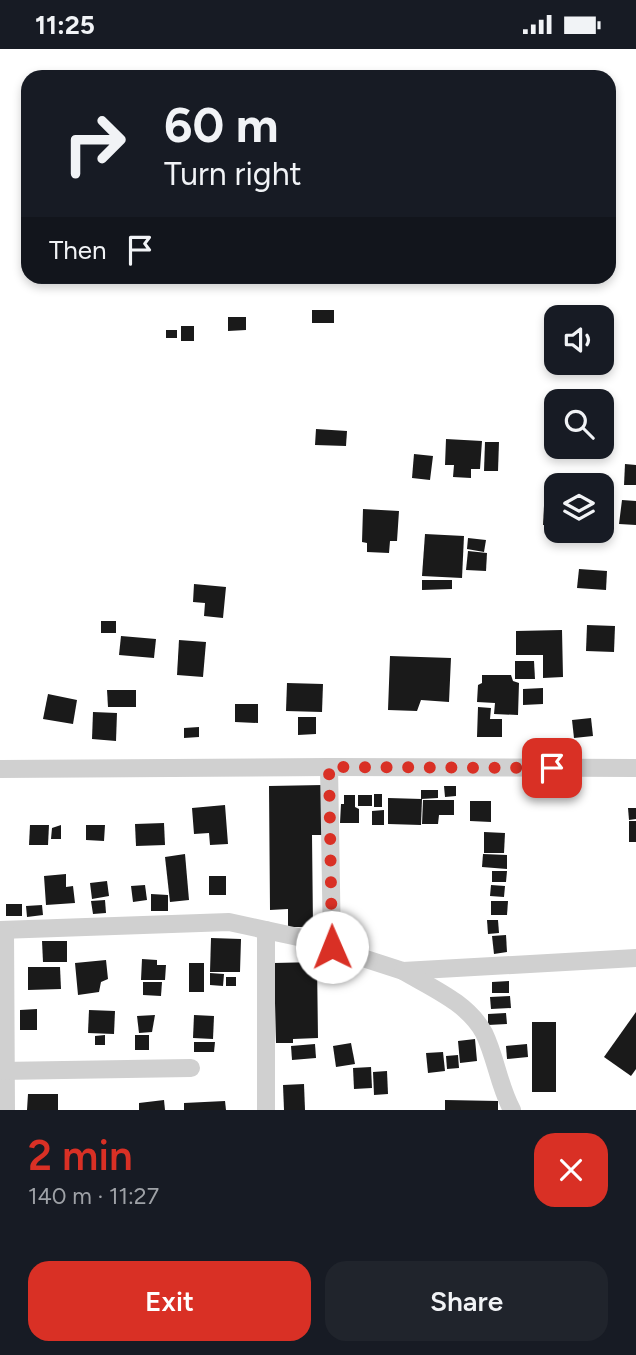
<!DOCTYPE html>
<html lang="en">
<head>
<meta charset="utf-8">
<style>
	:root { --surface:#171b24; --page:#20242c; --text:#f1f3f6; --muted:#9ea1a6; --accent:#d93025 }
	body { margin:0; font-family:Figtree,sans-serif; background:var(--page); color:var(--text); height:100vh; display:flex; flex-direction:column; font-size:26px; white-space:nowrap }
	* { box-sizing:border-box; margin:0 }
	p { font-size:23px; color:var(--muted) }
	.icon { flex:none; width:38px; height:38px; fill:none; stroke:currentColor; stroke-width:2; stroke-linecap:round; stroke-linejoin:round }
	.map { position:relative; height:1061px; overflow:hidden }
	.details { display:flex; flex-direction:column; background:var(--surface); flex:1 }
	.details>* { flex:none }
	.hud { position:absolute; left:21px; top:21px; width:595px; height:214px; border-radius:21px; box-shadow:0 4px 10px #0003; background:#171b24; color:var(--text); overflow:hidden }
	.fabs { position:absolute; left:544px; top:256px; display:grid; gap:14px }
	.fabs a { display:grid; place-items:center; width:70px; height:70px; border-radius:14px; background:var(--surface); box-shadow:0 4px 10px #0003; font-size:35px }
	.pin { position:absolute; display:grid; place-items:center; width:60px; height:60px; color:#fff; margin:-30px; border-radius:14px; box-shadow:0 4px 10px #0006 }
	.me { position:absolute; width:77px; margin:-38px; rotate:359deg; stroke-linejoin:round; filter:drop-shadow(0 0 5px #0008) }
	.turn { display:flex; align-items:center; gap:24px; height:147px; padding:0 28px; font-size:32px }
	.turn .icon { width:91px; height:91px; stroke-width:2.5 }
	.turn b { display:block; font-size:49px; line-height:60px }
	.then { display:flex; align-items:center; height:66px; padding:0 28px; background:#0003; gap:14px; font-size:26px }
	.round { display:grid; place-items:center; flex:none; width:74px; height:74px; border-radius:21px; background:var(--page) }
	.overview { display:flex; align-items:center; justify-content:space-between; height:119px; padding:0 28px }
	h1 { font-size:42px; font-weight:600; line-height:52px; color:var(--accent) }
	.cta { display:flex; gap:14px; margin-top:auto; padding:14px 28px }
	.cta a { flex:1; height:80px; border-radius:21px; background:var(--accent); color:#fff; font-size:28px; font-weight:600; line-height:80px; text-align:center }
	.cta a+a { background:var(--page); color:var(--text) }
	.status { display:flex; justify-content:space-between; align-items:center; height:49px; padding:0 35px; background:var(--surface); direction:ltr }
	.status svg { height:19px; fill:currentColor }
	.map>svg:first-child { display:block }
	.building { fill:#1a1a1a }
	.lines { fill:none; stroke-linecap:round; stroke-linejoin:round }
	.minor { stroke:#d0d0d0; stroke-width:18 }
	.route { stroke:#d93025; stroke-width:12; stroke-dasharray:0 21.6 }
</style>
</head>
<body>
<div class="status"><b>11:25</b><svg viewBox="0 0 49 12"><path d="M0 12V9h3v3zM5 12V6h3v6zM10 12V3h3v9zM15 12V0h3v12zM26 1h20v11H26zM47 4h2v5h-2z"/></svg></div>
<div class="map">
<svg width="636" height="1061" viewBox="0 0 636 1061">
	<rect width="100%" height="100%" fill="#fff"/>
	<g class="building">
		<rect x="312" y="261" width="22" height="13"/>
		<path d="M228,268H246V281L228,282Z"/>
		<rect x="181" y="277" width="13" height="15"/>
		<rect x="166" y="281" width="11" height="8"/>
		<path d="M316,380L347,382L346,397L315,396Z"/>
		<path d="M446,390L482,392L480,420H471V429L453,428L454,416H445Z"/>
		<path d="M485,393H499L498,422H484Z"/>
		<path d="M414,405L433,407L430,431L412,429Z"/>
		<path d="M625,415L636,416V436H624Z"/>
		<path d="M622,451L636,452V476L619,475Z"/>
		<path d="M544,457H556V476H543Z"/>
		<path d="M363,460L399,462L397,492H390L389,504L367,503V494L362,493Z"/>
		<path d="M425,485L464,487L462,529L422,527Z"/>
		<path d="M468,489L486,491L484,503L467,500Z"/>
		<path d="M468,502L487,504L486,522L466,521Z"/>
		<path d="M579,520L607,522L606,541L577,539Z"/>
		<path d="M422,531H452V540L422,541Z"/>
		<path d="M194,535L226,538L223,569L204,567L205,554L193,553Z"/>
		<rect x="101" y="572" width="15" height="12"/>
		<path d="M587,576L615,577L614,603L586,602Z"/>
		<path d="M562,581L563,628L543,629V606H516V582Z"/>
		<path d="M121,587L156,590L154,609L119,606Z"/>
		<path d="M179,591L206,593L203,628L177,626Z"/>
		<path d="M390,607L451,609L449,653L421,651L417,662L388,661Z"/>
		<path d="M515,612H534L535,630H515Z"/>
		<path d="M482,626H511L513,632L519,634L518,666L494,665L495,654L477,653L478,636L482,634Z"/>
		<path d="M287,634L323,635L322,663L286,662Z"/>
		<path d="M543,639V655L523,656V640Z"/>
		<path d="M107,641H136V658H108Z"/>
		<path d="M48,645L77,651L73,675L43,670Z"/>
		<path d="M235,655H258V674L235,673Z"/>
		<path d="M478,658L491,659L490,670H502V688H477Z"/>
		<path d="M93,663L117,664L116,692L92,690Z"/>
		<path d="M298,668H316V685L298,686Z"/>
		<path d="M591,669L593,687L574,689L572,671Z"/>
		<path d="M199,678V688L184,689V679Z"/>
		<path d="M323,736V786H312L313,878H288V860L270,861L269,737Z"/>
		<path d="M444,737H456V747L445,748Z"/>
		<path d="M421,741H438V749L421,750Z"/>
		<rect x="374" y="745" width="8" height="13"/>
		<path d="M344,746H355V758L359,760V774H340L341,755H344Z"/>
		<rect x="358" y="746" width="14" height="11"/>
		<path d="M388,749L422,750L421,776L388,775Z"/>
		<path d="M423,751H454V766H439L438,775H422Z"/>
		<path d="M470,752H491V773L470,772Z"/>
		<path d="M225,756L228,795L210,796L209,784L194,785L192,759Z"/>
		<path d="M628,759H636V770L629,771Z"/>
		<path d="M384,761V776H372V762Z"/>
		<rect x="629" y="772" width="7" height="21"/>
		<path d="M164,774L165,796L136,797L135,775Z"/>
		<path d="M30,776H49L48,796H29Z"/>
		<path d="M61,776V790H51L52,779Z"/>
		<path d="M86,776H105L104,792L86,791Z"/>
		<path d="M484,783L505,784L504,804H484Z"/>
		<path d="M185,805L189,851L170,853L165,808Z"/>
		<path d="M483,805L507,806V820L482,818Z"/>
		<path d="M492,822H507L506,833H492Z"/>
		<path d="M66,825V838L73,837L75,854L46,856L44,827Z"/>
		<rect x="209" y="827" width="17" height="19"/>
		<path d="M107,832L109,847L92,850L90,834Z"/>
		<path d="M145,836L147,851L133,853L131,837Z"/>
		<path d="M491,836L505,837L504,848L490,847Z"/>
		<path d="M151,845L168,846V862H151Z"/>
		<path d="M105,851L106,864L93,865L91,852Z"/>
		<path d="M491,852H508L507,866H491Z"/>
		<rect x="6" y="855" width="16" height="12"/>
		<path d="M42,856L43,866L27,868L26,857Z"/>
		<path d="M487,871H498L499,884L488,885Z"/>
		<path d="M506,886L507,903L494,905L492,887Z"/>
		<path d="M211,889L241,890L240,923H210Z"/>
		<path d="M42,892H67V913H43Z"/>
		<path d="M142,910L157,911V916H166L165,931H141Z"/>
		<path d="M106,911L108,930L101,933L99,943L78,946L75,914Z"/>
		<path d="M317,913L318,989L293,990V994H276L274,914Z"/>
		<rect x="189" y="914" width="15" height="29"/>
		<path d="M28,918H60L61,940L28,941Z"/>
		<path d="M210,924L224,925L223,937L210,936Z"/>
		<rect x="226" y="928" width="10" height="9"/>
		<path d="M509,932V944H492V933Z"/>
		<path d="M143,933H162L161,947L143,946Z"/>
		<path d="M510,947L511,959L491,960L490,948Z"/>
		<path d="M37,960V981H20V961Z"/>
		<path d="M89,961L115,962L114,985L88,984Z"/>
		<path d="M636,963V1020L631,1027L604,1008Z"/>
		<path d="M506,964L507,975L488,976V965Z"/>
		<path d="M155,966L152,983L139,984L137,967Z"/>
		<path d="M194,966L214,967L213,990L193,989Z"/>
		<rect x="532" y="973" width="24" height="70"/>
		<path d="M105,986V996H95V987Z"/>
		<rect x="135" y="986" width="14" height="15"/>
		<path d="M475,990L477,1012L460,1014L458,992Z"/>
		<path d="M194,993H215L214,1003H194Z"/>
		<path d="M351,994L355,1015L336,1018L333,997Z"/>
		<path d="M315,995L316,1009L292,1011L291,997Z"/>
		<path d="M527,995L528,1008L507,1010L506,997Z"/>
		<path d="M443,1003L445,1022L428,1024L426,1004Z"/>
		<path d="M458,1006L459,1019L447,1020L446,1007Z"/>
		<path d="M371,1018L372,1039L354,1040L353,1019Z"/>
		<path d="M387,1022L388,1045L374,1046L373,1023Z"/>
		<path d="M304,1035L305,1061H284L283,1036Z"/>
		<path d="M28,1045H58V1061H27Z"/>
		<path d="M164,1051L165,1061H139V1054Z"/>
		<path d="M445,1051L498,1052V1061H445Z"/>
		<path d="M225,1052L226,1061H184V1054Z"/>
	</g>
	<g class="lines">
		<g class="minor">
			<path d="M329,718L332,898"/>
			<path d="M0,720L329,718L636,719"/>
			<path d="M0,881L229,873L298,888L403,922L636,909"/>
			<path d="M5,881L6,1061"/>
			<path d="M266,881V1061"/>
			<path d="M403,922C432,939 468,954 484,984C496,1009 499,1037 512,1061"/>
			<path d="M0,1022L191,1019"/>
		</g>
	</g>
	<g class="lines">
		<path class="route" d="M332,898L329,718L552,719"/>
	</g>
</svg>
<div class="fabs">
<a><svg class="icon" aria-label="sound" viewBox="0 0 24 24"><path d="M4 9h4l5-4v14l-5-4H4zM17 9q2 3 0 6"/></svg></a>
<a><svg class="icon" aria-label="search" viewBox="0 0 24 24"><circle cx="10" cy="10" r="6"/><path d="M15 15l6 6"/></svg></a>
<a><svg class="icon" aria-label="layers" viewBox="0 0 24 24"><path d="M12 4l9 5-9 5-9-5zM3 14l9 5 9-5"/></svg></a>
</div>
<div class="pin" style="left:552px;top:719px;background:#d93025"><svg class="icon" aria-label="arrive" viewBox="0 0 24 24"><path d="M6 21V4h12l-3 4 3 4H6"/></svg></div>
<svg class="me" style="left:332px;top:898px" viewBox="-20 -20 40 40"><circle r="19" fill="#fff"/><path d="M0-13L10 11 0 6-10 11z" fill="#d93025"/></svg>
<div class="hud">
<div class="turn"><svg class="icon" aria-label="right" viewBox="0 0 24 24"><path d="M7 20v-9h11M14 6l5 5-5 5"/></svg><div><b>60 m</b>Turn right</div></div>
<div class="then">Then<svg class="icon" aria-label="arrive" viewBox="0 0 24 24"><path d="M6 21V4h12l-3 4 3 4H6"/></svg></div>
</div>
</div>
<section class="details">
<div class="overview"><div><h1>2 min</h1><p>140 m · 11:27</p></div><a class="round" style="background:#d93025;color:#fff"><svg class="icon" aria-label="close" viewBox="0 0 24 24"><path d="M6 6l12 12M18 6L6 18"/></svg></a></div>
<div class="cta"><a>Exit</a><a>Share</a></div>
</section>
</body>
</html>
